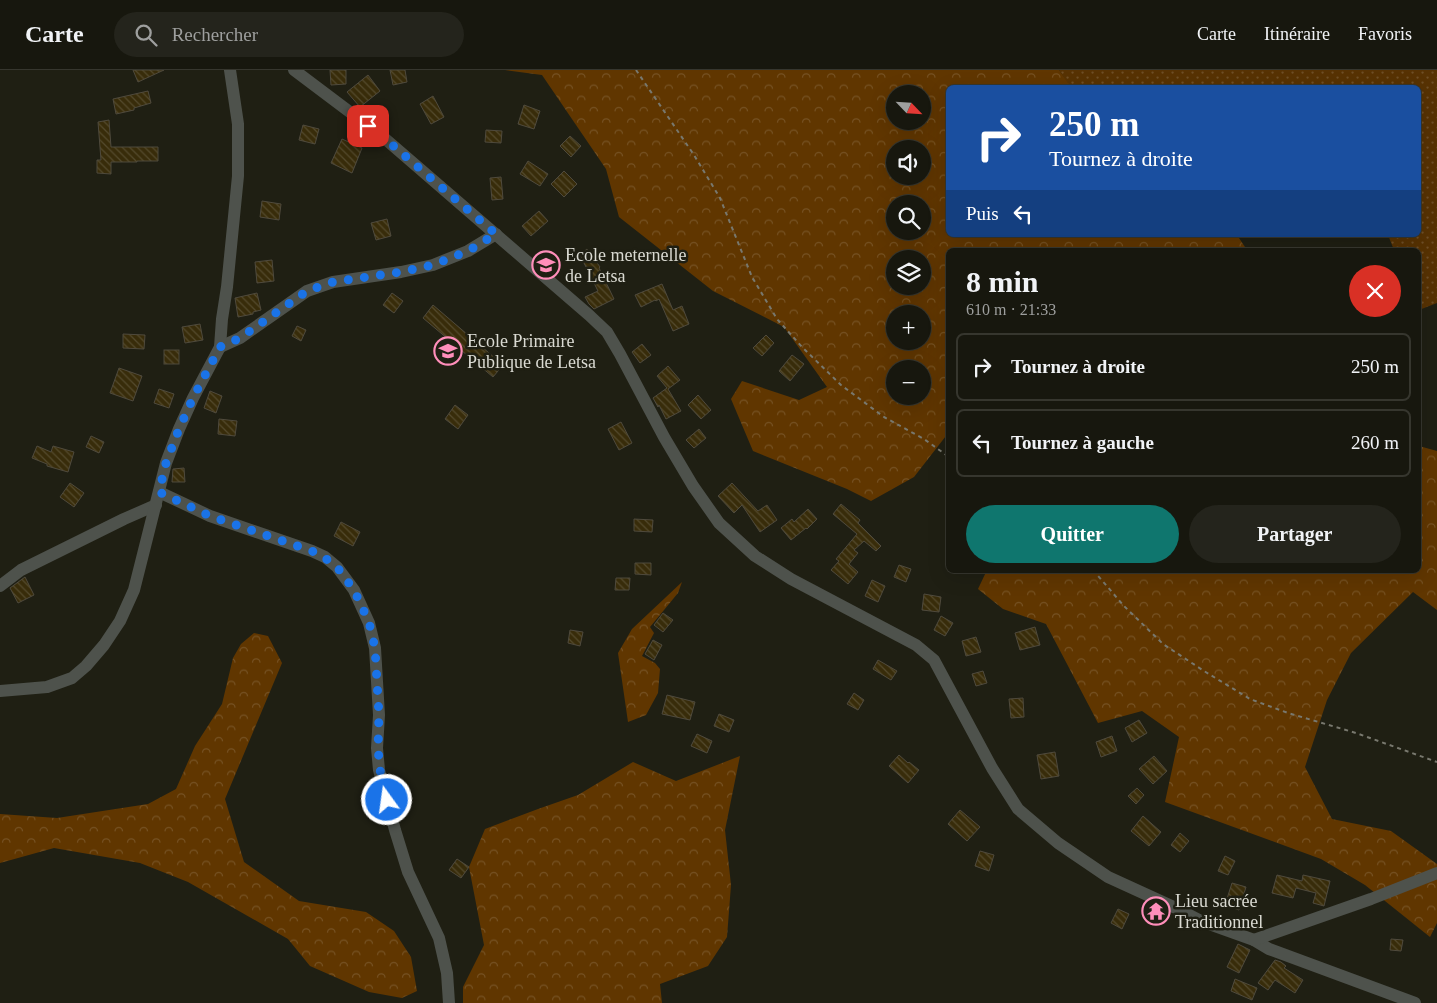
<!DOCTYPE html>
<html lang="fr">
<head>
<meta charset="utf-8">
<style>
	:root { --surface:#17170e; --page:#24241c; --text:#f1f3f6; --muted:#9e9f9e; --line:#36362e; --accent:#0f766e }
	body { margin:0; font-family:Georgia,serif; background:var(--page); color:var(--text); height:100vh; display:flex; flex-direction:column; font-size:19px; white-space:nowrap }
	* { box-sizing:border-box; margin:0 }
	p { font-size:16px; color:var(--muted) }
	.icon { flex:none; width:28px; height:28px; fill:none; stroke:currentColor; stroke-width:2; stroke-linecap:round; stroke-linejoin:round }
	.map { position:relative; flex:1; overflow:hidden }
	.side { position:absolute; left:946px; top:178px; width:475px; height:325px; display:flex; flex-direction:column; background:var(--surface); border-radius:8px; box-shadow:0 5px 20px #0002,0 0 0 1px var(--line) }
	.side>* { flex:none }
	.hud { position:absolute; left:946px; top:15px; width:475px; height:152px; border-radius:8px; box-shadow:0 5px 20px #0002,0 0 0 1px var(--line); background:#1a4fa0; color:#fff; overflow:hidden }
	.needle { width:32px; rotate:115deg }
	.fabs { position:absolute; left:886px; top:15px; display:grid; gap:10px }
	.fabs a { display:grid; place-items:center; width:45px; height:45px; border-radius:50%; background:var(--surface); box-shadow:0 5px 20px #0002,0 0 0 1px var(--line); font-size:25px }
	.pin { position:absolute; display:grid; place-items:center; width:42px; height:42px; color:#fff; margin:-21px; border-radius:10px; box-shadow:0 2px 8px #0006 }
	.me { position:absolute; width:55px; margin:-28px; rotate:346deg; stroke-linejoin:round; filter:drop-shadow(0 0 4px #0008) }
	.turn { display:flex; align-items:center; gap:18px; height:105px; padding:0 20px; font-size:22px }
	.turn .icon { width:65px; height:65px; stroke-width:2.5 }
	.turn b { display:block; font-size:35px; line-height:42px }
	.then { display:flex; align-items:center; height:48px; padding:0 20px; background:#0003; gap:10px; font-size:19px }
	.round { display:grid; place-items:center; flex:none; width:52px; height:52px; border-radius:26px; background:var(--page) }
	.headline { display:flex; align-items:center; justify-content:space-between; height:85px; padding:0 20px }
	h1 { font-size:30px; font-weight:700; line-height:38px }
	.action { display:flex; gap:10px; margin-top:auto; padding:10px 20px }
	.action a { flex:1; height:58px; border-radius:30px; background:var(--accent); color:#fff; font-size:20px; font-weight:700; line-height:58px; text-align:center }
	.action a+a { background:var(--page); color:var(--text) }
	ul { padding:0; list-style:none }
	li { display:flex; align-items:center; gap:15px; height:68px; margin:0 10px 8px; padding:0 10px; border:2px solid var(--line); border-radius:8px }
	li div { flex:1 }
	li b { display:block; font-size:19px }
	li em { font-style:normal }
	header { display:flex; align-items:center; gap:30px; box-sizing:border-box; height:70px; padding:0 25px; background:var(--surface); border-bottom:1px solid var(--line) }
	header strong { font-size:24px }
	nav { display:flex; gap:28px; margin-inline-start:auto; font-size:18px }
	.search { width:350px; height:45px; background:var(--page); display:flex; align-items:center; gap:12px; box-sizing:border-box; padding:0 18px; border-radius:28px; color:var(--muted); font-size:19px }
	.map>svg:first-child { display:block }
	.grass { fill:url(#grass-dots) }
	.forest { fill:url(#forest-crowns); fill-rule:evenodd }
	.building { fill:url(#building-back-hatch); stroke:#4f4a3d }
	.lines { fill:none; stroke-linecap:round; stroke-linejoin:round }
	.path { stroke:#78786e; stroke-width:2; stroke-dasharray:4 4; stroke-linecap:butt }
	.minor { stroke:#4e524c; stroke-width:12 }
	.route { stroke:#1a73e8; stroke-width:9; stroke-dasharray:0 16.2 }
	.labels { text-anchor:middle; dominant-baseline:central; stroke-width:5; stroke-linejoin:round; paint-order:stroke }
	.poi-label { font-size:18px; fill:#dadad2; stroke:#1f1f13; text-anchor:start }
</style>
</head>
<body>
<header>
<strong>Carte</strong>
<div class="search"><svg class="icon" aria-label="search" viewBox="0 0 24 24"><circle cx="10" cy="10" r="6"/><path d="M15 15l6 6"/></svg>Rechercher</div>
<nav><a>Carte</a><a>Itinéraire</a><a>Favoris</a></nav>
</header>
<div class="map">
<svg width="1437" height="933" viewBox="0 0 1437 933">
	<defs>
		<pattern id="grass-dots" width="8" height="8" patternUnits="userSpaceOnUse" patternTransform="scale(1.25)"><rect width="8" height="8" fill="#573203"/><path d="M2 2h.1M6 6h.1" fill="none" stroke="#6f4f27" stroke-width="1.8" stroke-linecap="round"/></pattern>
		<pattern id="forest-crowns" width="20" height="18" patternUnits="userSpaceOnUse" patternTransform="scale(1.25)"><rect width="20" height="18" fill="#603600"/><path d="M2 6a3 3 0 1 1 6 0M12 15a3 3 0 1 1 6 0" fill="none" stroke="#765224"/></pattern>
		<pattern id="building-back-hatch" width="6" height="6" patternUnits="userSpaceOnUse" patternTransform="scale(1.25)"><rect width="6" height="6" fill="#382c0a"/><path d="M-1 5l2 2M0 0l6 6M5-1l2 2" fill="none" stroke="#544a2d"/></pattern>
	</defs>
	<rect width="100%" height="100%" fill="#1f1f13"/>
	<path class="grass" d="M1059,0H1437V233L1419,240V180H1394L1388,165H1419V18H1071Z"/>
	<g class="forest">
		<path d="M505,0H1059L1071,17L949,18V165H1237L1247,180H949V362L914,407L871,431L847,419L753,381L731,329L742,311L799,330L827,317L784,257L713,221L619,147L606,99L542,5ZM895,24H922V51H895ZM895,79H922V106H895ZM895,134H922V161H895ZM895,189H922V216H895ZM895,244H922V271H895ZM895,299H922V326H895Z"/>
		<path d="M1419,376L1437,381V540L1413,522L1351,583L1327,630L1305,697L1332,749L1391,761L1437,794V853L1430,867L1365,815L1321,789L1165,732L1179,667L1142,641L1098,653L1046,554L1003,539L978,519L987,500H1419Z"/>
		<path d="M682,512L678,523L650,557L654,563L642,586L655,593L660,599L658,623L646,645L628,652L618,583L632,559Z"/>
		<path d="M254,563L268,566L282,593L225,729L244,792L299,831L366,842L394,861L411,887L417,921L402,928L369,922L310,896L288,869L188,812L140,793L54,778L0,793V744L57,748L148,734L176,719L195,676L222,634L233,588L241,574Z"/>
		<path d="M740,686L725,760L731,815L727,867L708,896L660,914L662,933H463V917L484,875L469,797L485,759L538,739L578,725L633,692L676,711Z"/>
	</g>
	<g class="building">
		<path d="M133,0H164L138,12Z"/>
		<path d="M330,0H346V14L331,15Z"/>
		<path d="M390,0H405L407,12L393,15Z"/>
		<path d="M368,5L380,21L360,37L347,22Z"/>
		<path d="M148,21L151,33L134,38V40L116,44L113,29Z"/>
		<path d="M433,26L444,47L431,54L420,34Z"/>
		<path d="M524,35L540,41L534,59L518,54Z"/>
		<path d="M109,50L111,77H158V91H137V92H111V104L97,103V90H101L98,52Z"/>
		<path d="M303,55L319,59L315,74L299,70Z"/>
		<path d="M486,60L502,61L501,73L485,72Z"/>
		<path d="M570,66L581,76L571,87L560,76Z"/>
		<path d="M342,69L362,78L352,103L331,93Z"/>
		<path d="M528,91L548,104L540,116L520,104Z"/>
		<path d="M564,101L577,114L564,127L551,114Z"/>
		<path d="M501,107L503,129L492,130L490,108Z"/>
		<path d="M262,131L281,134L279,150L260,147Z"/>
		<path d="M539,141L548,151L531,166L522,156Z"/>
		<path d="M387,149L391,166L376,170L371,153Z"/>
		<path d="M587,179L600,197L599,198L614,229L594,239L589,234L585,227L598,221L580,185Z"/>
		<path d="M542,185L556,197L551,202L538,190Z"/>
		<path d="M272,190L274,211L257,213L255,192Z"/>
		<path d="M662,214L673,240L682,236L689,254L673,261L659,229L656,231L655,230L641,237L635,225Z"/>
		<path d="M257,223L261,240L253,242V244L238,247L235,228Z"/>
		<path d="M392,223L403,231L394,243L383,235Z"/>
		<path d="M433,235L503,295L493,307L423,248Z"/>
		<path d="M200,254L203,270L185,273L182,257Z"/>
		<path d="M297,256L306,260L301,271L292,266Z"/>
		<path d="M123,264L145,265L144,279L123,278Z"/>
		<path d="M766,265L774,273L762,286L753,278Z"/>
		<path d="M642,274L651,285L640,293L632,282Z"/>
		<rect x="164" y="280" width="15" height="14"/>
		<path d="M792,285L804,294L790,311L779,301Z"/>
		<path d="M668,296L680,310L668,319L681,341L666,349L659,335L658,337L653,328L667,318L657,306Z"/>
		<path d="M119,298L142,306L133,331L110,323Z"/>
		<path d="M159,319L174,324L169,338L154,333Z"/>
		<path d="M210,321L222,326L216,343L204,338Z"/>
		<path d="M698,325L711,340L701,349L688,335Z"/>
		<path d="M455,335L468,345L458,359L445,349Z"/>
		<path d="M219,349L237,351L235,366L218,364Z"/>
		<path d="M621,352L632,373L619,380L608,359Z"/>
		<path d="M699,359L706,368L694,378L686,370Z"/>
		<path d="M91,366L104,372L99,383L86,377Z"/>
		<path d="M37,376L51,382L53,376L74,382L68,402L47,396V394L32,388Z"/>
		<path d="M184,398L185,412H172L173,399Z"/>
		<path d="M70,413L84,423L74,437L60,427Z"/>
		<path d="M732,413L758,441L767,435L777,450L760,462L742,435L734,443L718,426Z"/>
		<path d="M841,434L860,450L858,453L881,476L876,481L864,471L854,480L858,483L849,494L858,502L848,514L831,500L839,491L836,489L857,464L833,444Z"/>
		<path d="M808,439L817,449L807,459L806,458L791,470L781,458L792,449L794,452Z"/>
		<path d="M634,449L653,450L652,462L634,461Z"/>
		<path d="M341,452L360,462L353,476L334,466Z"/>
		<path d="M635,493H651V505L635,504Z"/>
		<path d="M899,495L911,499L906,512L894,507Z"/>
		<path d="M25,507L34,525L18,533L10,518Z"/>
		<path d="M616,508H630L629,520H615Z"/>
		<path d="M872,510L885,516L878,532L865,526Z"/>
		<path d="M924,524L941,527L939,542L922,540Z"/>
		<path d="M663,543L673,550L663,562L654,555Z"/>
		<path d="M941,546L953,553L945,566L934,560Z"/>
		<path d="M1035,557L1040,575L1020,580L1015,563Z"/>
		<path d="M570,560L583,562L580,576L568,573Z"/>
		<path d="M976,567L981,582L966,586L962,571Z"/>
		<path d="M653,570L662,575L654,590L645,584Z"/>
		<path d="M878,590L897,601L891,610L873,599Z"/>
		<path d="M983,601L987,613L976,616L972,604Z"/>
		<path d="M854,623L864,630L858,640L847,634Z"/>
		<path d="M667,625L695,632L690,650L662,644Z"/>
		<path d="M1023,628L1024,647L1011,648L1009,629Z"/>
		<path d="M719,644L734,650L729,662L714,656Z"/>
		<path d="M1139,650L1147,663L1132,672L1125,658Z"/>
		<path d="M697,664L712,671L707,683L691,676Z"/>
		<path d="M1112,666L1117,681L1101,687L1096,672Z"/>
		<path d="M1055,682L1059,706L1041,709L1037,685Z"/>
		<path d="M899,685L908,693L909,692L919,700L908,713L889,696Z"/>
		<path d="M1154,686L1167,701L1153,714L1139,699Z"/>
		<path d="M1137,718L1144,725L1136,734L1128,726Z"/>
		<path d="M960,740L980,757L967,771L948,754Z"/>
		<path d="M1143,746L1161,762L1149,776L1131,761Z"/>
		<path d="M1180,763L1189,771L1180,782L1171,775Z"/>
		<path d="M980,781L994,785L989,801L975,796Z"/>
		<path d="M1225,786L1235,791L1228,805L1218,801Z"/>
		<path d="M457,789L469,797L461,808L449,800Z"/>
		<path d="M1277,805L1302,811L1303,805L1330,811L1324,836L1313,833L1316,823L1296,818L1293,828L1272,823Z"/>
		<path d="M1232,813L1246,817L1239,840L1225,835Z"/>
		<path d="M1118,839L1129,844L1122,859L1111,853Z"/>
		<path d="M1391,869L1403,870L1401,881L1390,880Z"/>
		<path d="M1238,874L1250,880L1239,903L1227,897Z"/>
		<path d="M1275,890L1281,892L1286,896L1284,898L1303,910L1295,923L1275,910L1268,920L1258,913Z"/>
		<path d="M1235,909L1257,918L1252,930L1231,921Z"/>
	</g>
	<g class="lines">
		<g class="path">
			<path d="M636,0L694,85L720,128L752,207L777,249L802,277L841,315L884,347L924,369L949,387"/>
			<path d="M1093,500L1124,536L1163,574L1204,601L1250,629L1288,643L1356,663L1437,692"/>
		</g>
		<g class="minor">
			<path d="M294,0L383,67L589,245L607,262L620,284L664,367L693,416L719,453L755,486L791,509L916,575L934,590L992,698L1018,739L1058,773L1108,807L1178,839L1201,851L1254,870L1269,879L1415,933"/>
			<path d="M220,277L240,268L307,221L333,212L401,202L433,195L468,181L496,164"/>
			<path d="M159,422L210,446L312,481L325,487L337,497L354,520L369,553L375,578L379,645L377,678L379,700L395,760L408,802L439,868L447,903L449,933"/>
			<path d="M0,516L21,500L124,449L156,435"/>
			<path d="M0,621L47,617L72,608L86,596L104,575L120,551L134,520L166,393L179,359L193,328L220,277L222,249L227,217L238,106V54L230,0"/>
			<path d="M1254,870L1371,829L1437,803"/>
		</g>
	</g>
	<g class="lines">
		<path class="route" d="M368,56L383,67L496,164L468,181L433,195L401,202L333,212L307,221L240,268L220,277L193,328L179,359L166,393L159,422L210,446L312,481L325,488L337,497L354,520L369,552L375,578L379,645L378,678L380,700L387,730"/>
	</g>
	<defs>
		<g id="school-ring" transform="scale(1.4375)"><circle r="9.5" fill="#1f1f13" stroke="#ff8eba" stroke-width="1.5"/><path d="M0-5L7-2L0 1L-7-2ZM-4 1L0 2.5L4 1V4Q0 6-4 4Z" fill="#ff8eba"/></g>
		<g id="temple-ring" transform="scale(1.4375)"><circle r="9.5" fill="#1f1f13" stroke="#ff8eba" stroke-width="1.5"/><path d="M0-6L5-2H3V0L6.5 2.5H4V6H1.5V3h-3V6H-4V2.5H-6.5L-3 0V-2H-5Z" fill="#ff8eba"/></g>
	</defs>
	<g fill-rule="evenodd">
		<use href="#school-ring" x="546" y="195"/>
		<use href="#school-ring" x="448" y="281"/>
		<use href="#temple-ring" x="1156" y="841"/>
	</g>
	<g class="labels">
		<g class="poi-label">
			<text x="565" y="185">Ecole meternelle<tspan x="565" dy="21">de Letsa</tspan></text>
			<text x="467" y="271">Ecole Primaire<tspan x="467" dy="21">Publique de Letsa</tspan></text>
			<text x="1175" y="831">Lieu sacrée<tspan x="1175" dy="21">Traditionnel</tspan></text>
		</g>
	</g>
</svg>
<div class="fabs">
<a><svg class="needle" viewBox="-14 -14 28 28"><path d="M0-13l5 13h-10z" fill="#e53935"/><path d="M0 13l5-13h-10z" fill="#9e9f9e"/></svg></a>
<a><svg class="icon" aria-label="sound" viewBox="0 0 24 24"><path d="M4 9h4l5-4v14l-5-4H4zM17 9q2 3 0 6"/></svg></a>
<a><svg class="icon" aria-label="search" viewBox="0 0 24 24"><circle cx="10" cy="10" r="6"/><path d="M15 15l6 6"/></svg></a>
<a><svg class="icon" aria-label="layers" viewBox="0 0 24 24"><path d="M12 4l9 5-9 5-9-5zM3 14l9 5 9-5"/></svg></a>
<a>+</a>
<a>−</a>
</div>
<div class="pin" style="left:368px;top:56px;background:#d93025"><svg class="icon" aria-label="arrive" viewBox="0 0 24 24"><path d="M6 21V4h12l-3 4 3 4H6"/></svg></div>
<svg class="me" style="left:387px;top:730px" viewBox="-20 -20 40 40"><circle r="17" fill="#1a73e8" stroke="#fff" stroke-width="3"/><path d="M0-11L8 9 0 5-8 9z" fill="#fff"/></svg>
<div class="hud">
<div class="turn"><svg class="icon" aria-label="right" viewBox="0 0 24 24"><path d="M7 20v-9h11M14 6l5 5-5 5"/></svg><div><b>250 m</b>Tournez à droite</div></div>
<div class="then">Puis<svg class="icon" aria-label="left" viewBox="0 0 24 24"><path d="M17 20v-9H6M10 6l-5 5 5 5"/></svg></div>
</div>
<section class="side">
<div class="headline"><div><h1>8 min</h1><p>610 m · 21:33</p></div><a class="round" style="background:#d93025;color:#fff"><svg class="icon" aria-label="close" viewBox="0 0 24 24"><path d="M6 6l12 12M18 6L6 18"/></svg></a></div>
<ul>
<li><svg class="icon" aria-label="right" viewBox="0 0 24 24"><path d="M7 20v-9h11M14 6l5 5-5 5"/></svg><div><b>Tournez à droite</b></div><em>250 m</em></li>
<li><svg class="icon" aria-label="left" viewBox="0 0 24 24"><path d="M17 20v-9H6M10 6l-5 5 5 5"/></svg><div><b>Tournez à gauche</b></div><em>260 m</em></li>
</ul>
<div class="action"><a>Quitter</a><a>Partager</a></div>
</section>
</div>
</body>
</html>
